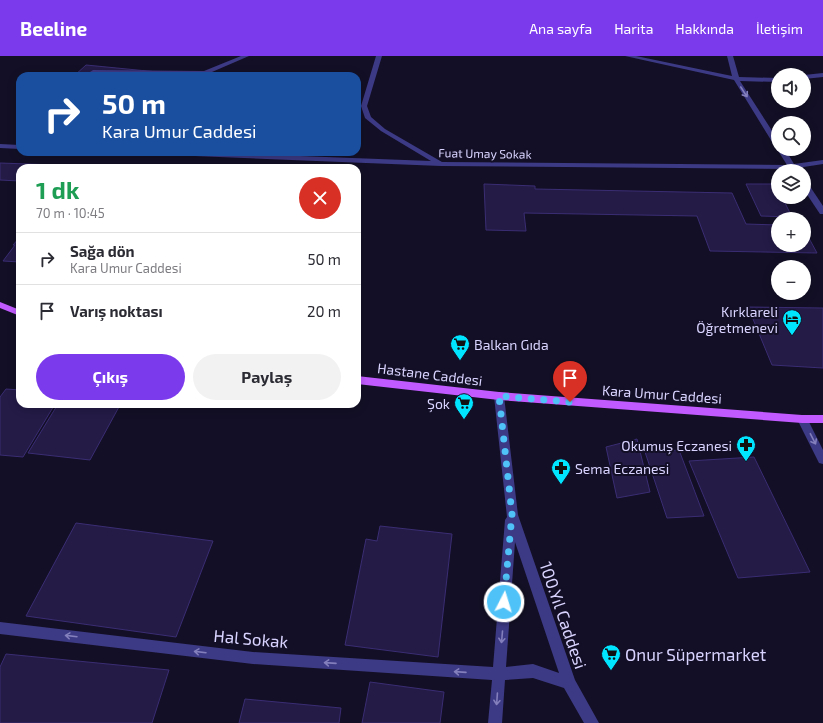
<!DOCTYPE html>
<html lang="tr">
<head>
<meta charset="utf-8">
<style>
	:root { --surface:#fff; --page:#f2f2f3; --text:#2b2b33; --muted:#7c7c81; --line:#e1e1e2; --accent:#7c3aed }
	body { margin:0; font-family:"Exo 2",sans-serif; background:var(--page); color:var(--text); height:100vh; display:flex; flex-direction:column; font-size:15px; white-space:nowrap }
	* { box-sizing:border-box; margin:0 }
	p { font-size:13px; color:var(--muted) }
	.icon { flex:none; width:22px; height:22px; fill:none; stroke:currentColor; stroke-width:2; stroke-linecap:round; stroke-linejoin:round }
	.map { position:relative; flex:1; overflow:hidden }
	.details { position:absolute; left:16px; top:108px; width:345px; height:244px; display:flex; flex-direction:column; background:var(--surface); border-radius:12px; box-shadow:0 2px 10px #0003 }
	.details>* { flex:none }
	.banner { position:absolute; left:16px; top:16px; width:345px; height:84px; border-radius:12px; box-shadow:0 2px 10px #0003; background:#1a4fa0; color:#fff; overflow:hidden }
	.controls { position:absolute; left:771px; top:12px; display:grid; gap:8px }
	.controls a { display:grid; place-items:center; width:40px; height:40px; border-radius:50%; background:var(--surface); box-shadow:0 2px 10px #0003; font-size:20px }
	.pin { position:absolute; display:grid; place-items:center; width:34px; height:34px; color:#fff; margin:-41px -17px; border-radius:50% 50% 50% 0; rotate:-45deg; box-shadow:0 0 4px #0007 }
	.pin .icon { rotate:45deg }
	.me { position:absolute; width:44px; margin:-22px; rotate:5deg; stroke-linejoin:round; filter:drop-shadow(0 0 3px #0008) }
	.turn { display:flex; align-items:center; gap:14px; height:84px; padding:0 20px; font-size:18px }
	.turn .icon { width:52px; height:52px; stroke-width:2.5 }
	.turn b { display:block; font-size:28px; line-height:34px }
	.round { display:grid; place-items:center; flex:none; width:42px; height:42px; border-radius:21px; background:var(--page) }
	.head { display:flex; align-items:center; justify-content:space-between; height:68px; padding:0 20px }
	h1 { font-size:24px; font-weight:700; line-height:30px; color:#1e9e55 }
	.button { display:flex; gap:8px; margin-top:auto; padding:8px 20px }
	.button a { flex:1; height:46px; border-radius:24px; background:var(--accent); color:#fff; font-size:16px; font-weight:700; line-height:46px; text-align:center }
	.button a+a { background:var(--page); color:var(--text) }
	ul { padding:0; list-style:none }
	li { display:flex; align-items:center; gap:12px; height:52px; padding:0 20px; border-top:1px solid var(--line) }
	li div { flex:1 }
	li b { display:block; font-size:15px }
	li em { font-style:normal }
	header { display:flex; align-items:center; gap:24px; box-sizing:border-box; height:56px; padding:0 20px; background:var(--accent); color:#fff }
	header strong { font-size:19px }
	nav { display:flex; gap:22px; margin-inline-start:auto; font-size:14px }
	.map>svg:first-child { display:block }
	.building { fill:#241b47; stroke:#3b2d73 }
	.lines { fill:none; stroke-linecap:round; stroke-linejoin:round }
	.minor { fill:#3d3a85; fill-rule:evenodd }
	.major { fill:#c25bff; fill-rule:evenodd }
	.oneway { stroke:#837fbc }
	.route { stroke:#4fc3f7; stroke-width:7; stroke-dasharray:0 12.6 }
	.labels { text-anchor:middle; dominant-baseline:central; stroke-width:4; stroke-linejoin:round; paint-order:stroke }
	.far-street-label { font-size:12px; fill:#d9d4ff; stroke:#130f26 }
	.poi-label { font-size:14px; fill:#d9d4ff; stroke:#130f26; text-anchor:end }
	.street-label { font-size:14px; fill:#d9d4ff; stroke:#130f26 }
	.near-street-label { font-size:17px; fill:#d9d4ff; stroke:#130f26 }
	.near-poi-label { font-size:17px; fill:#d9d4ff; stroke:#130f26; text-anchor:start }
</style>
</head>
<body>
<header>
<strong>Beeline</strong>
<nav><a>Ana sayfa</a><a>Harita</a><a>Hakkında</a><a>İletişim</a></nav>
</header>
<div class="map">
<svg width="823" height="667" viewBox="0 0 823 667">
	<rect width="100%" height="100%" fill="#130f26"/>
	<g class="building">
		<path d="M86,9L168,17L166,20H74Z"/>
		<path d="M0,107L56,109L53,112H20V125L0,124Z"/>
		<path d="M72,109L110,111L70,112Z"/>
		<path d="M484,128L535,130V133L732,137L746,168L778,169V189H804V173L817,197L710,195L697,160L524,157L526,175L486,174Z"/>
		<path d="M746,128H775L778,134V141H782L792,161L761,160Z"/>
		<path d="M20,181V206L3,205L15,189H13Z"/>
		<path d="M748,251L823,252V312L772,309Z"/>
		<path d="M6,333L20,334V348H55L23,401L0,399V341Z"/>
		<path d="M58,348L120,349L90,404L28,397Z"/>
		<path d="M637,383L650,436L617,442L606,391Z"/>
		<path d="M679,394L704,460L667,462L645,396Z"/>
		<path d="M754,401L810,516L738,522L689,405Z"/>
		<path d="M76,467L213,485L176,581L26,560Z"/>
		<path d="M380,470L452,478L438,601L345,589L366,483L377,485Z"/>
		<path d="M6,598L169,614L152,667H0V611Z"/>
		<path d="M370,626L444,636L440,667H362Z"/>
		<path d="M245,643L341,652L339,667H239Z"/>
	</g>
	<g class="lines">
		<g class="minor">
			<path d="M241,0H249L205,19L93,18L90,16L93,14L204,15Z"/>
			<path d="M376,0H382L367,50L371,61L385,73L442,106L787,109L777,93L778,92L785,93L794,108L823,104V108L797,112L799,115H791L790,113L441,110L146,98L142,96H199L431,105L381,75L365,62L361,50Z"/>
			<path d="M625,0H636L732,20L727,0H733L739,21L778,22V26L740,25L778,84V91L774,89L734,24Z"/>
			<path d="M823,17V21L804,23V19Z"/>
			<path d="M0,88L20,89V93L0,92Z"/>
			<path d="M804,126H807L823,150V158H820L804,134Z"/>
			<path d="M499,336L503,337L504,340L518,459L575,624L599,667H584L564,632L533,622L505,624L502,667H488L492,624L253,608L0,578V566L253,596L493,611L505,464L507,461L494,340L495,337ZM515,486L559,617L533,608L506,611Z"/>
			<path d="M802,359L806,360L823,394V408L819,407L797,363L798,360Z"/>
		</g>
		<g class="major">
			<path d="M0,246L20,254V260L0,252Z"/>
			<path d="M357,320L499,336L802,359H823V367H802L499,344L357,328Z"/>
		</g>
	</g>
	<defs><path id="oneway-shaft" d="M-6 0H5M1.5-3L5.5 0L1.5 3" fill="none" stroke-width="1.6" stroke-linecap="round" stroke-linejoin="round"/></defs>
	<g class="oneway">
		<use href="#oneway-shaft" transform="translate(744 36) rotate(57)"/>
		<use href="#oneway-shaft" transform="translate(813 383) rotate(63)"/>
		<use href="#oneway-shaft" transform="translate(71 580) rotate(-173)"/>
		<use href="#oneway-shaft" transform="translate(502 581) rotate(95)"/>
		<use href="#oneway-shaft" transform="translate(200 596) rotate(-173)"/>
		<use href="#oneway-shaft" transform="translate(330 607) rotate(-176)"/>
		<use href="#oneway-shaft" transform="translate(460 616) rotate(-176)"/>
		<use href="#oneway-shaft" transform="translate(497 643) rotate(94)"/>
	</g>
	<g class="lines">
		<path class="route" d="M504,546L512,458L499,340L570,346"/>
	</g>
	<defs>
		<g id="hotel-pin" transform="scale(1)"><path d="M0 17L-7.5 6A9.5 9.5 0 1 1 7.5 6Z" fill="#00e5ff" stroke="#130f26"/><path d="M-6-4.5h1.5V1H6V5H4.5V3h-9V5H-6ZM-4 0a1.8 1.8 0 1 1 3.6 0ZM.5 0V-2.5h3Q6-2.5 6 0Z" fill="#111"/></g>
		<g id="supermarket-pin" transform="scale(1)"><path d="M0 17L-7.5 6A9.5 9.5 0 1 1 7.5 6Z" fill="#00e5ff" stroke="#130f26"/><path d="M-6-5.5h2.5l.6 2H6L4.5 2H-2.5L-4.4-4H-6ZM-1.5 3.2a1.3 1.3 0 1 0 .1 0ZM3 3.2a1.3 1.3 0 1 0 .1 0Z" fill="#111"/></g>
		<g id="pharmacy-pin" transform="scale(1)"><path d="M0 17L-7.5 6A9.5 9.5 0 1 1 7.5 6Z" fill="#00e5ff" stroke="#130f26"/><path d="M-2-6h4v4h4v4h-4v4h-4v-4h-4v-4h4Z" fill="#111"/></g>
	</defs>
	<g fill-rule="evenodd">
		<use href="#hotel-pin" x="792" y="263"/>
		<use href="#supermarket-pin" x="460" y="288"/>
		<use href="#supermarket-pin" x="464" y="347"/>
		<use href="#pharmacy-pin" x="746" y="389"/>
		<use href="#pharmacy-pin" x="561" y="412"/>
		<use href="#supermarket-pin" x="611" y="598"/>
	</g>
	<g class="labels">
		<g class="far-street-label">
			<text transform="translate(485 97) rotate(1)">Fuat Umay Sokak</text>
		</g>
		<g class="poi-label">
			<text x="778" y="255">Kırklareli<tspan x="778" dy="16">Öğretmenevi</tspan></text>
			<text x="474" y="288" text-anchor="start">Balkan Gıda</text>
			<text x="450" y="347">Şok</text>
			<text x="732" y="389">Okumuş Eczanesi</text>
			<text x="575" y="412" text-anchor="start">Sema Eczanesi</text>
		</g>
		<g class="street-label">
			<text transform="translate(430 318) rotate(7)">Hastane Caddesi</text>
			<text transform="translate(662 338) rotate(4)">Kara Umur Caddesi</text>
		</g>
		<g class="near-street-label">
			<text transform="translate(564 559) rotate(71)">100.Yıl Caddesi</text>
			<text transform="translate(251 582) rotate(5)">Hal Sokak</text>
		</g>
		<g class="near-poi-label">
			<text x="625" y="598">Onur Süpermarket</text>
		</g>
	</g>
</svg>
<div class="controls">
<a><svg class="icon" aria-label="sound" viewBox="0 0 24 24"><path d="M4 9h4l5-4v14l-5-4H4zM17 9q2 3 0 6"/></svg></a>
<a><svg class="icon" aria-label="search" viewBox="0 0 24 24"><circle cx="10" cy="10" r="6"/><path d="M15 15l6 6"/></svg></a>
<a><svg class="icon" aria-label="layers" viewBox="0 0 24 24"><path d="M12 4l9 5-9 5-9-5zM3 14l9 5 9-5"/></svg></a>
<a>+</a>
<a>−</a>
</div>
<div class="pin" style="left:570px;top:346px;background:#d93025"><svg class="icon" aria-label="arrive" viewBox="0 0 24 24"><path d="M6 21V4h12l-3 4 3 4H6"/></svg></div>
<svg class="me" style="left:504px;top:546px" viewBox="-20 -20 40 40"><circle r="17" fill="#4fc3f7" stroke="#fff" stroke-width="3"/><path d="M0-11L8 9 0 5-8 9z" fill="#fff"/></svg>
<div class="banner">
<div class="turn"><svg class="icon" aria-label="right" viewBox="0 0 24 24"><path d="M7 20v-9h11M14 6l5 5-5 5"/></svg><div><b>50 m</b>Kara Umur Caddesi</div></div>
</div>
<section class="details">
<div class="head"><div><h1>1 dk</h1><p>70 m · 10:45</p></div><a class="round" style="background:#d93025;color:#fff"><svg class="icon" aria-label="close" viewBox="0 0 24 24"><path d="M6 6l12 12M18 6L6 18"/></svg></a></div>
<ul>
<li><svg class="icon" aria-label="right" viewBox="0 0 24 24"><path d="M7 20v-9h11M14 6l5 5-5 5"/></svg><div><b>Sağa dön</b><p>Kara Umur Caddesi</p></div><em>50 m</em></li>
<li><svg class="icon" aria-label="arrive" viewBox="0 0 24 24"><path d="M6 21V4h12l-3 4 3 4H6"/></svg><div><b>Varış noktası</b></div><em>20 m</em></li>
</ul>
<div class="button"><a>Çıkış</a><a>Paylaş</a></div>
</section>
</div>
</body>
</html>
